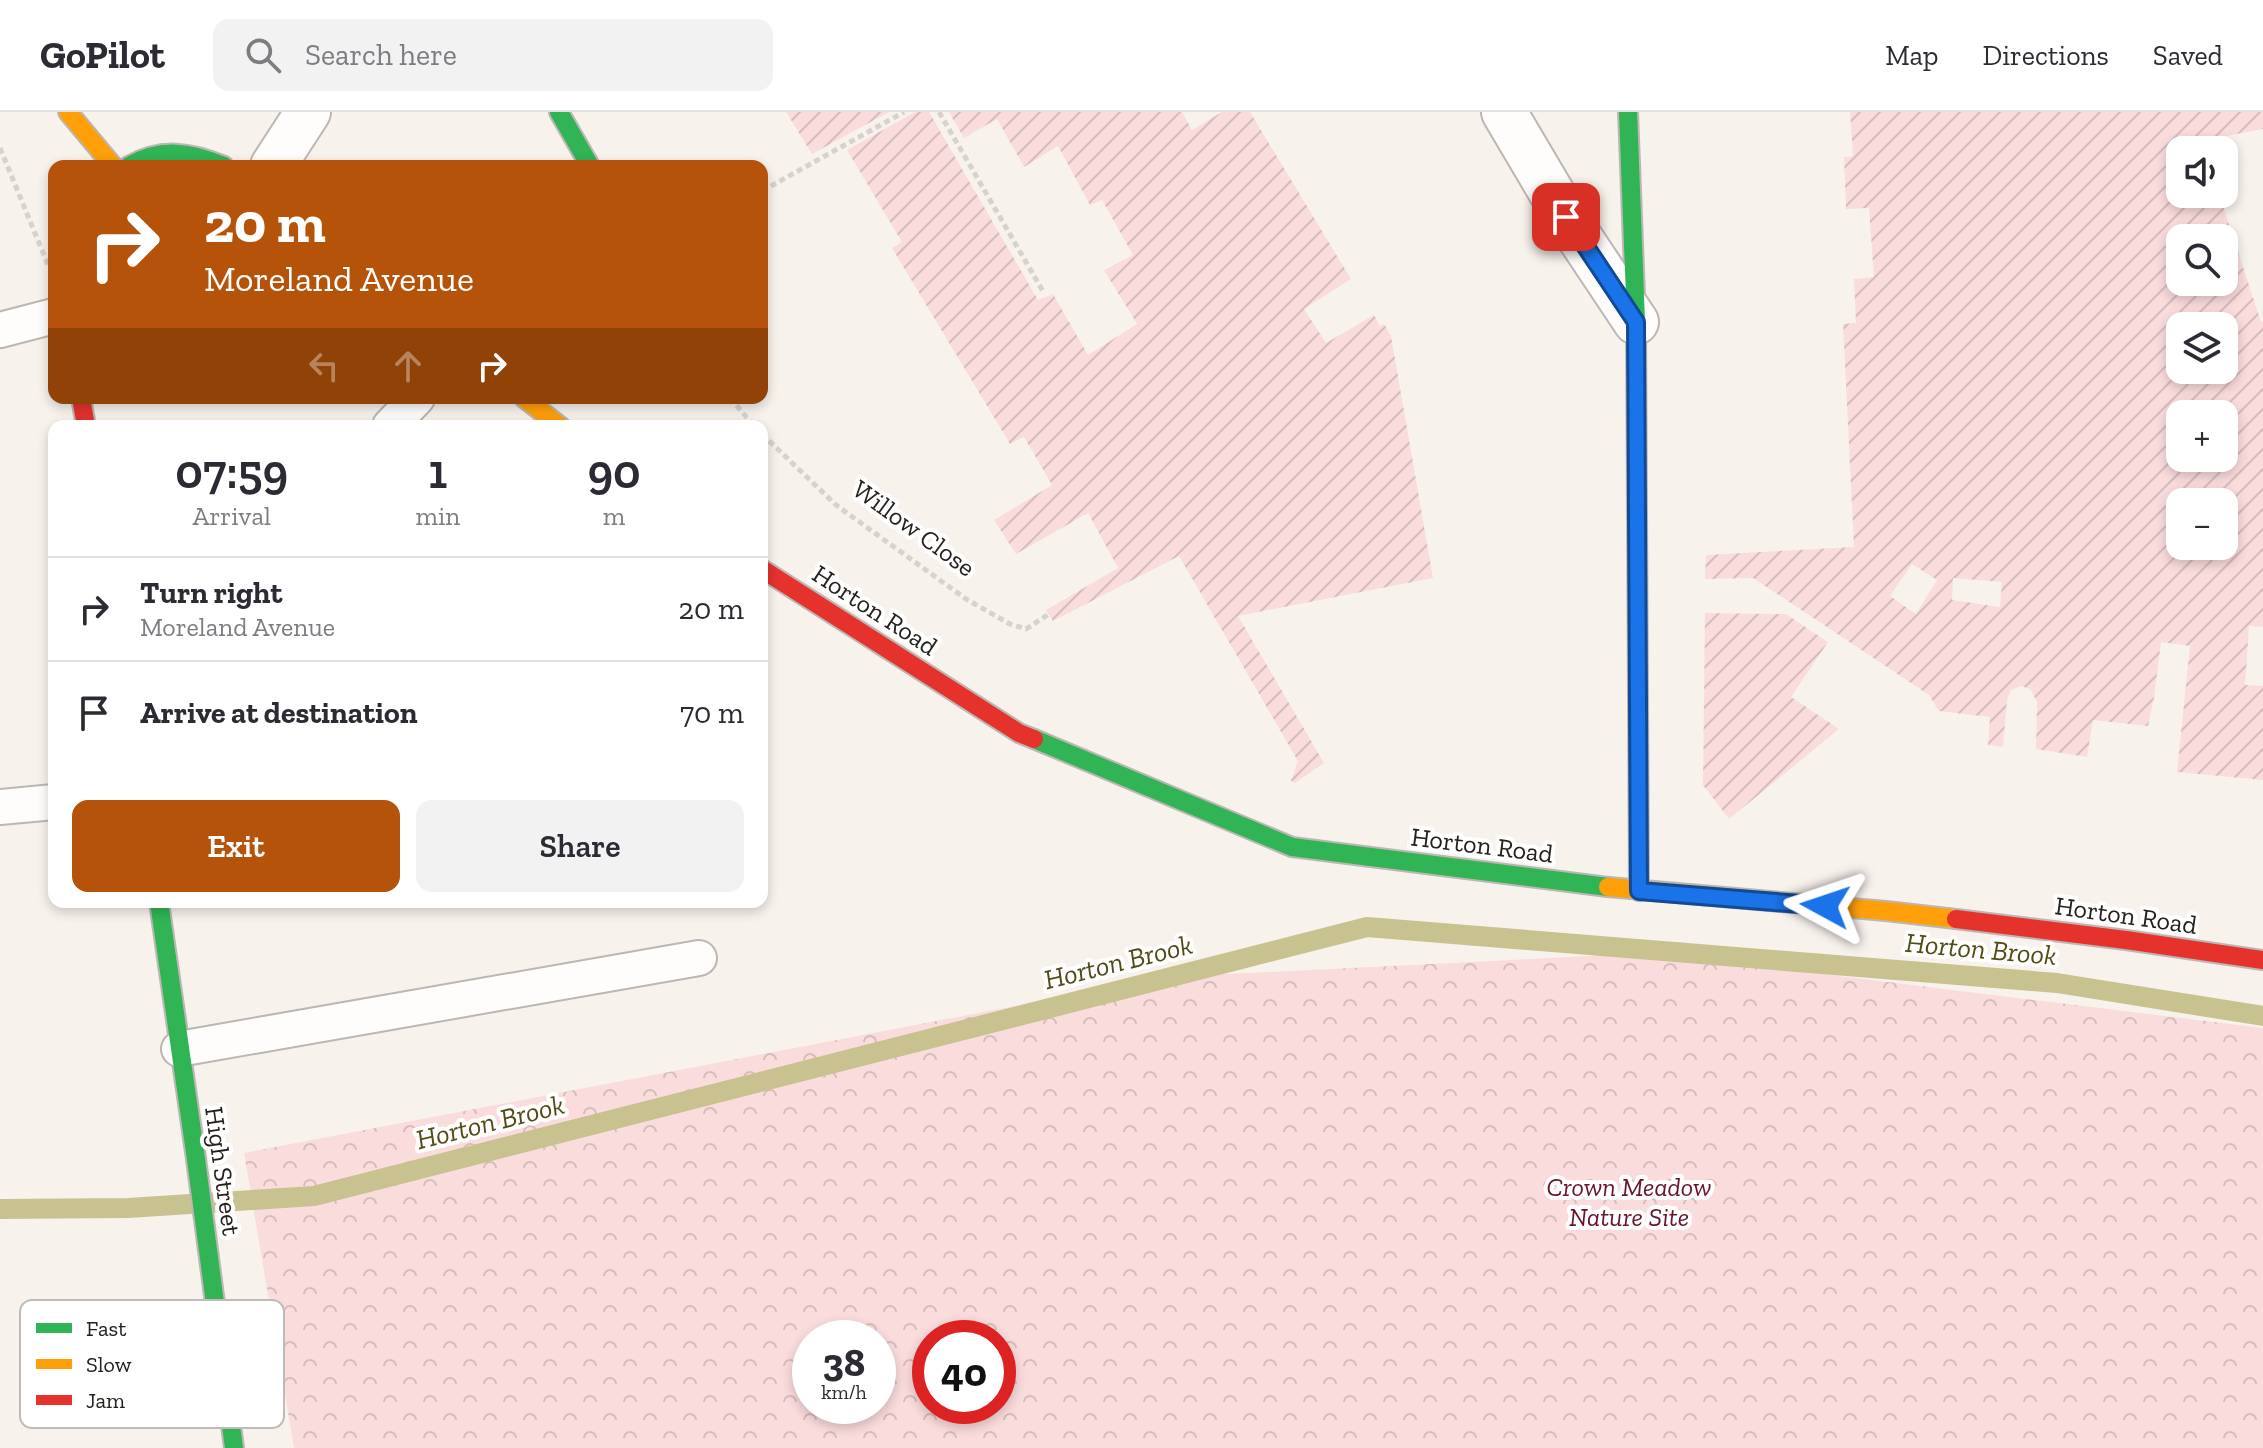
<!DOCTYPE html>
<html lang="en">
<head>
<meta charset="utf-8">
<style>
	:root { --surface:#fff; --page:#f2f2f3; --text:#2b2b33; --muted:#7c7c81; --line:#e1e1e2; --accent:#b45309 }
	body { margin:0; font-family:"Zilla Slab",serif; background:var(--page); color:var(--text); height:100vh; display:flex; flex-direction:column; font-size:30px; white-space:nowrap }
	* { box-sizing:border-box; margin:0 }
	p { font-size:26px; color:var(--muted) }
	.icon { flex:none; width:44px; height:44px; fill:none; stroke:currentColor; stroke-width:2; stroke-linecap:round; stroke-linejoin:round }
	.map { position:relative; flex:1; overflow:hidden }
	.side { position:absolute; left:48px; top:308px; width:720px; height:488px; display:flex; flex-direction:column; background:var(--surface); border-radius:16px; box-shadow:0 4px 12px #0003 }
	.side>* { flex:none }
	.hud { position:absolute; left:48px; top:48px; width:720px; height:244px; border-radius:16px; box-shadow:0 4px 12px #0003; background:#b45309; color:#fff; overflow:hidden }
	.tools { position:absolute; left:2166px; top:24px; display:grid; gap:16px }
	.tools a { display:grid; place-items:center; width:72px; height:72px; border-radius:16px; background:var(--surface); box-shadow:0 4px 12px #0003; font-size:40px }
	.speed { position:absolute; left:792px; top:1208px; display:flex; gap:16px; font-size:40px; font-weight:700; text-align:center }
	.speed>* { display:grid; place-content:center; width:104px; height:104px; border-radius:50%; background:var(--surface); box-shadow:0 4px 12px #0003; line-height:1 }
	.speed small { font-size:20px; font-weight:400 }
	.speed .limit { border:12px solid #d22; background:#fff; color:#111 }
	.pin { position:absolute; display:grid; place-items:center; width:68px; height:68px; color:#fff; margin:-34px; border-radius:16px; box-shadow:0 4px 12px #0006 }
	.me { position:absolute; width:88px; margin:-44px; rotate:275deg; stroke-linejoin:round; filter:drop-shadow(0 0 6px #0008) }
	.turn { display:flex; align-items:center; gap:28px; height:168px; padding:0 24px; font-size:36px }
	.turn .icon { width:104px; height:104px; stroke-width:2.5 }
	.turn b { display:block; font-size:56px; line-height:68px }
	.lanes { display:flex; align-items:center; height:76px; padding:0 24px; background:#0003; justify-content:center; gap:40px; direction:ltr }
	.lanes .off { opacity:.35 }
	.eta { display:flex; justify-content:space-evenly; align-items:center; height:136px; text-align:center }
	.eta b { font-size:48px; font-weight:600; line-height:56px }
	.action { display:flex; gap:16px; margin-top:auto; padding:16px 24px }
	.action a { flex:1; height:92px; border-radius:16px; background:var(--accent); color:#fff; font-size:32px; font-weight:600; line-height:92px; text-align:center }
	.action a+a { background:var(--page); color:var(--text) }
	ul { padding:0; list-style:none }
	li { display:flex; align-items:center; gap:24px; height:104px; padding:0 24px; border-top:2px solid var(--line) }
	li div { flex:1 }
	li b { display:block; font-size:30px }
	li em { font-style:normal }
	header { display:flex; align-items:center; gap:48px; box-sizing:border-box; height:112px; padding:0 40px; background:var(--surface); border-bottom:2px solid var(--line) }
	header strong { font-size:38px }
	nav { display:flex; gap:44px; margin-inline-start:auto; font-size:28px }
	.search { width:560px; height:72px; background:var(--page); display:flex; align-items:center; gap:20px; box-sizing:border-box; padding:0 28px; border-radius:16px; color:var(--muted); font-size:30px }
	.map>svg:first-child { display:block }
	.park { fill:url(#park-crowns); fill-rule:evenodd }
	.garden { fill:url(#garden-furrows); fill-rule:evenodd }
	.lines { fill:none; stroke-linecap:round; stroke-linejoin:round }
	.stream { stroke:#c8c291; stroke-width:20 }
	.lane-casing { stroke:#bcb7b3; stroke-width:38 }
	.street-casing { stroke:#bcb7b3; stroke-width:48 }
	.fast-casing { stroke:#bcb7b3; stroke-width:22 }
	.slow-casing { stroke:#bcb7b3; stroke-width:22 }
	.jam-casing { stroke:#bcb7b3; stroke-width:22 }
	.path { stroke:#d5d2d0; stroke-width:5; stroke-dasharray:6 4; stroke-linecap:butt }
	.lane { stroke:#fefdfc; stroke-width:34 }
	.street { stroke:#fefdfc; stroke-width:44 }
	.fast { stroke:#30b455; stroke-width:18 }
	.slow { stroke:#ff9f0a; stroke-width:18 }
	.jam { stroke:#e5322d; stroke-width:18 }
	.route-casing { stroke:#114b97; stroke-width:20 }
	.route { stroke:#1a73e8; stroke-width:14 }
	.labels { text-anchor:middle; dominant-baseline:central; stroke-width:8; stroke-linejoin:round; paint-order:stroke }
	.street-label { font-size:26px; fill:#24201d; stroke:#fff }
	.park-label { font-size:26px; font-style:italic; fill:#6b132c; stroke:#fff }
	.water-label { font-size:28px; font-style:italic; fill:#514c16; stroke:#fff }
	.key { fill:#fff; stroke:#bdbcbb; stroke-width:2 }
	.key-label { font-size:22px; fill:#24201d }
</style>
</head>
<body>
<header>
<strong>GoPilot</strong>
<div class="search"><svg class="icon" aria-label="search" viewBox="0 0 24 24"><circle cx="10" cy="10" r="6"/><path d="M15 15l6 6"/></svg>Search here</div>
<nav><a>Map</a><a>Directions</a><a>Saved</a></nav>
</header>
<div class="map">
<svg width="2263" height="1336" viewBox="0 0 2263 1336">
	<defs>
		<pattern id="park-crowns" width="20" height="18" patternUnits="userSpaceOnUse" patternTransform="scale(2)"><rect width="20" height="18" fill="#fbdcdd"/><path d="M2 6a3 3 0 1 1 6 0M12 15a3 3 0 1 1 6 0" fill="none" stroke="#d7bcbd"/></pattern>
		<pattern id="garden-furrows" width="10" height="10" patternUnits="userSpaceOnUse" patternTransform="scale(2)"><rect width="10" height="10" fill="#fbdcdd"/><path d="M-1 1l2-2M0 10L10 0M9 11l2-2" fill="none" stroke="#d7bcbd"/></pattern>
	</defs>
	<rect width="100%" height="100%" fill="#f8f2ed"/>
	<path class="park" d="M1652,841L2263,916V1336H294L244,1041L1167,865ZM878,1226V1294H810V1226ZM998,1226V1294H930V1226Z"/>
	<g class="garden">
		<path d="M786,0H889L812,42Z"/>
		<path d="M915,0H929L1038,188L1053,182L1088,243L1137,212L1104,158L1133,143L1102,88L1090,93L1058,34L1024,55L997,7L964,26L949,0H1182L1192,18L1222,0H1250L1351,167L1304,197L1326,231L1374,203L1380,214L1384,212L1391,224L1433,466L1238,504L1324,651L1295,671L1291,669L1298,649L1179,444L1053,509L1046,498L1118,456L1088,401L1016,442L994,408L1052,373L1024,325L1010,332L892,136L902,130L847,38Z"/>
		<path d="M1850,0H2263V17L2206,28L2207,38H2180V82H2219L2261,210H2263V515L2249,514L2245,573L2263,574V668L2177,660L2190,534L2161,530L2154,586L2148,614L2093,608L2087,645L2036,637L2037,589L2030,577L2021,574L2011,578L2007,587L2003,635L1988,633L1990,605L1939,599L1929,583L1753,466L1705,467L1706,443L1854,435L1843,212L1856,211L1854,167L1874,165L1869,96L1846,97L1844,45L1853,44ZM2180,126H2224V170H2180ZM2180,214H2224V258H2180ZM2180,302H2224V346H2180ZM2180,390H2224V434H2180ZM1912,452L1937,468L1916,502L1890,484ZM1953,466L2002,470L2000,495L1952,488Z"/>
		<path d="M1705,501L1786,502L1828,530L1791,585L1839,617L1729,707L1703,673Z"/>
	</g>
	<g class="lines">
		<path class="stream" d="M0,1097L128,1096L314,1084L1367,815L2057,871L2263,904"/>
		<g class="lane-casing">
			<g id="lane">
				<path d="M0,218L54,204"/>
				<path d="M390,314L417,286"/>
				<path d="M0,695L54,690"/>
				<path d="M179,937L699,846"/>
			</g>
		</g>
		<g class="street-casing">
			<g id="street">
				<path d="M1504,0L1566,105L1636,210"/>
				<path d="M273,54L308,0"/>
			</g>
		</g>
		<g class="fast-casing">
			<g id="fast">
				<path d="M559,0L590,54"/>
				<path d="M1628,0L1636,210L1639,779"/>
				<path d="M129,54C161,35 191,40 224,54"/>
				<path d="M1034,627L1292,735L1608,775"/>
				<path d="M159,790L196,1047L234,1336"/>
			</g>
		</g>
		<g class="slow-casing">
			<g id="slow">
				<path d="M68,0L113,54"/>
				<path d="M524,286L560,314"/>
				<path d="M1608,775L1886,799L1956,807"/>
			</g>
		</g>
		<g class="jam-casing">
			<g id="jam">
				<path d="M81,286L86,314"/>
				<path d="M762,457L1019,621L1034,627"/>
				<path d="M1956,807L2126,828L2263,848"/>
			</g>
		</g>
		<g class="path">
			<path d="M939,0L1044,181"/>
			<path d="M0,36L48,153"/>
			<path d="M762,79L904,0"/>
			<path d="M730,286L754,314"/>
			<path d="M762,322L836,393L966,487L1010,512L1026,517L1049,502"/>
		</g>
		<use href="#lane" class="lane"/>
		<use href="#street" class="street"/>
		<use href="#fast" class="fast"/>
		<use href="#slow" class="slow"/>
		<use href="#jam" class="jam"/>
	</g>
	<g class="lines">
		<g class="route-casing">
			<path id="route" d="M1566,105L1636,210L1639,779L1825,794"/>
		</g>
		<use href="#route" class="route"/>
	</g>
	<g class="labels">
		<g class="street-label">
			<text transform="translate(914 416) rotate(36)">Willow Close</text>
			<text transform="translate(875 498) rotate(33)">Horton Road</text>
			<text transform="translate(1482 733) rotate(7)">Horton Road</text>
			<text transform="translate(2126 803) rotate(8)">Horton Road</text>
			<text transform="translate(223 1059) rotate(82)">High Street</text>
		</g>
		<g class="park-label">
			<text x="1629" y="1075">Crown Meadow<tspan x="1629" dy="30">Nature Site</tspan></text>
		</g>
		<g class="water-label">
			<text transform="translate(1981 837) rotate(5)">Horton Brook</text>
			<text transform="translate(1118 850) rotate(-14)">Horton Brook</text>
			<text transform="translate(490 1010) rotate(-14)">Horton Brook</text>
		</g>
	</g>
	<rect x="20" y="1188" width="264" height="128" rx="12" class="key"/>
	<rect x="36" y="1211" width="36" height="10" fill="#30b455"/>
	<rect x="36" y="1247" width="36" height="10" fill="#ff9f0a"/>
	<rect x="36" y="1283" width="36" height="10" fill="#e5322d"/>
	<g class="key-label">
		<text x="86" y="1224">Fast</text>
		<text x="86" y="1260">Slow</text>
		<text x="86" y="1296">Jam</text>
	</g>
</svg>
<div class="tools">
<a><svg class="icon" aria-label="sound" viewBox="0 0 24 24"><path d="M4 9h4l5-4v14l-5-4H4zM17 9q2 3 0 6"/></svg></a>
<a><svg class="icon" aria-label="search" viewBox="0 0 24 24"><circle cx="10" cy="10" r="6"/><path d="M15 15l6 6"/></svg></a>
<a><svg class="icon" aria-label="layers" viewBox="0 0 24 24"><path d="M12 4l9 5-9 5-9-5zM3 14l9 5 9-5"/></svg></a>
<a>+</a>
<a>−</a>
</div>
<div class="speed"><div>38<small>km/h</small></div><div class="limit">40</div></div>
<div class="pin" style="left:1566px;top:105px;background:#d93025"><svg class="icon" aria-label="arrive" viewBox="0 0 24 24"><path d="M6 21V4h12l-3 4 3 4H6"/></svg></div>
<svg class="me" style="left:1825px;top:794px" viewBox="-20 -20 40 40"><path d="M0-17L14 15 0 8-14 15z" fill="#1a73e8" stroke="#fff" stroke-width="4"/></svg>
<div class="hud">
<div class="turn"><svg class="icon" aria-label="right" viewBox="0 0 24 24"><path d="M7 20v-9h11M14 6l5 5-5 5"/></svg><div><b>20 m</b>Moreland Avenue</div></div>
<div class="lanes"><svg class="icon off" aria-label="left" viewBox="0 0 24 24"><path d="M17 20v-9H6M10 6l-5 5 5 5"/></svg><svg class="icon off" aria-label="ahead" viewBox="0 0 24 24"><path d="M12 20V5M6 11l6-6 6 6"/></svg><svg class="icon" aria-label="right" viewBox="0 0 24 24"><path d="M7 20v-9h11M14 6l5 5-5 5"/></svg></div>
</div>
<section class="side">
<div class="eta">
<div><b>07:59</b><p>Arrival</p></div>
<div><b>1</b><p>min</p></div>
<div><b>90</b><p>m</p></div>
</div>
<ul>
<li><svg class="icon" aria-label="right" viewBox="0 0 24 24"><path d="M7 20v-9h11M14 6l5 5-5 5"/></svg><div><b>Turn right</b><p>Moreland Avenue</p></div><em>20 m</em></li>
<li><svg class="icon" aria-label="arrive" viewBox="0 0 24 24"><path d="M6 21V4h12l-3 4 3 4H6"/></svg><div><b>Arrive at destination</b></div><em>70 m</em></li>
</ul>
<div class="action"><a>Exit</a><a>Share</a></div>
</section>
</div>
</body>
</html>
